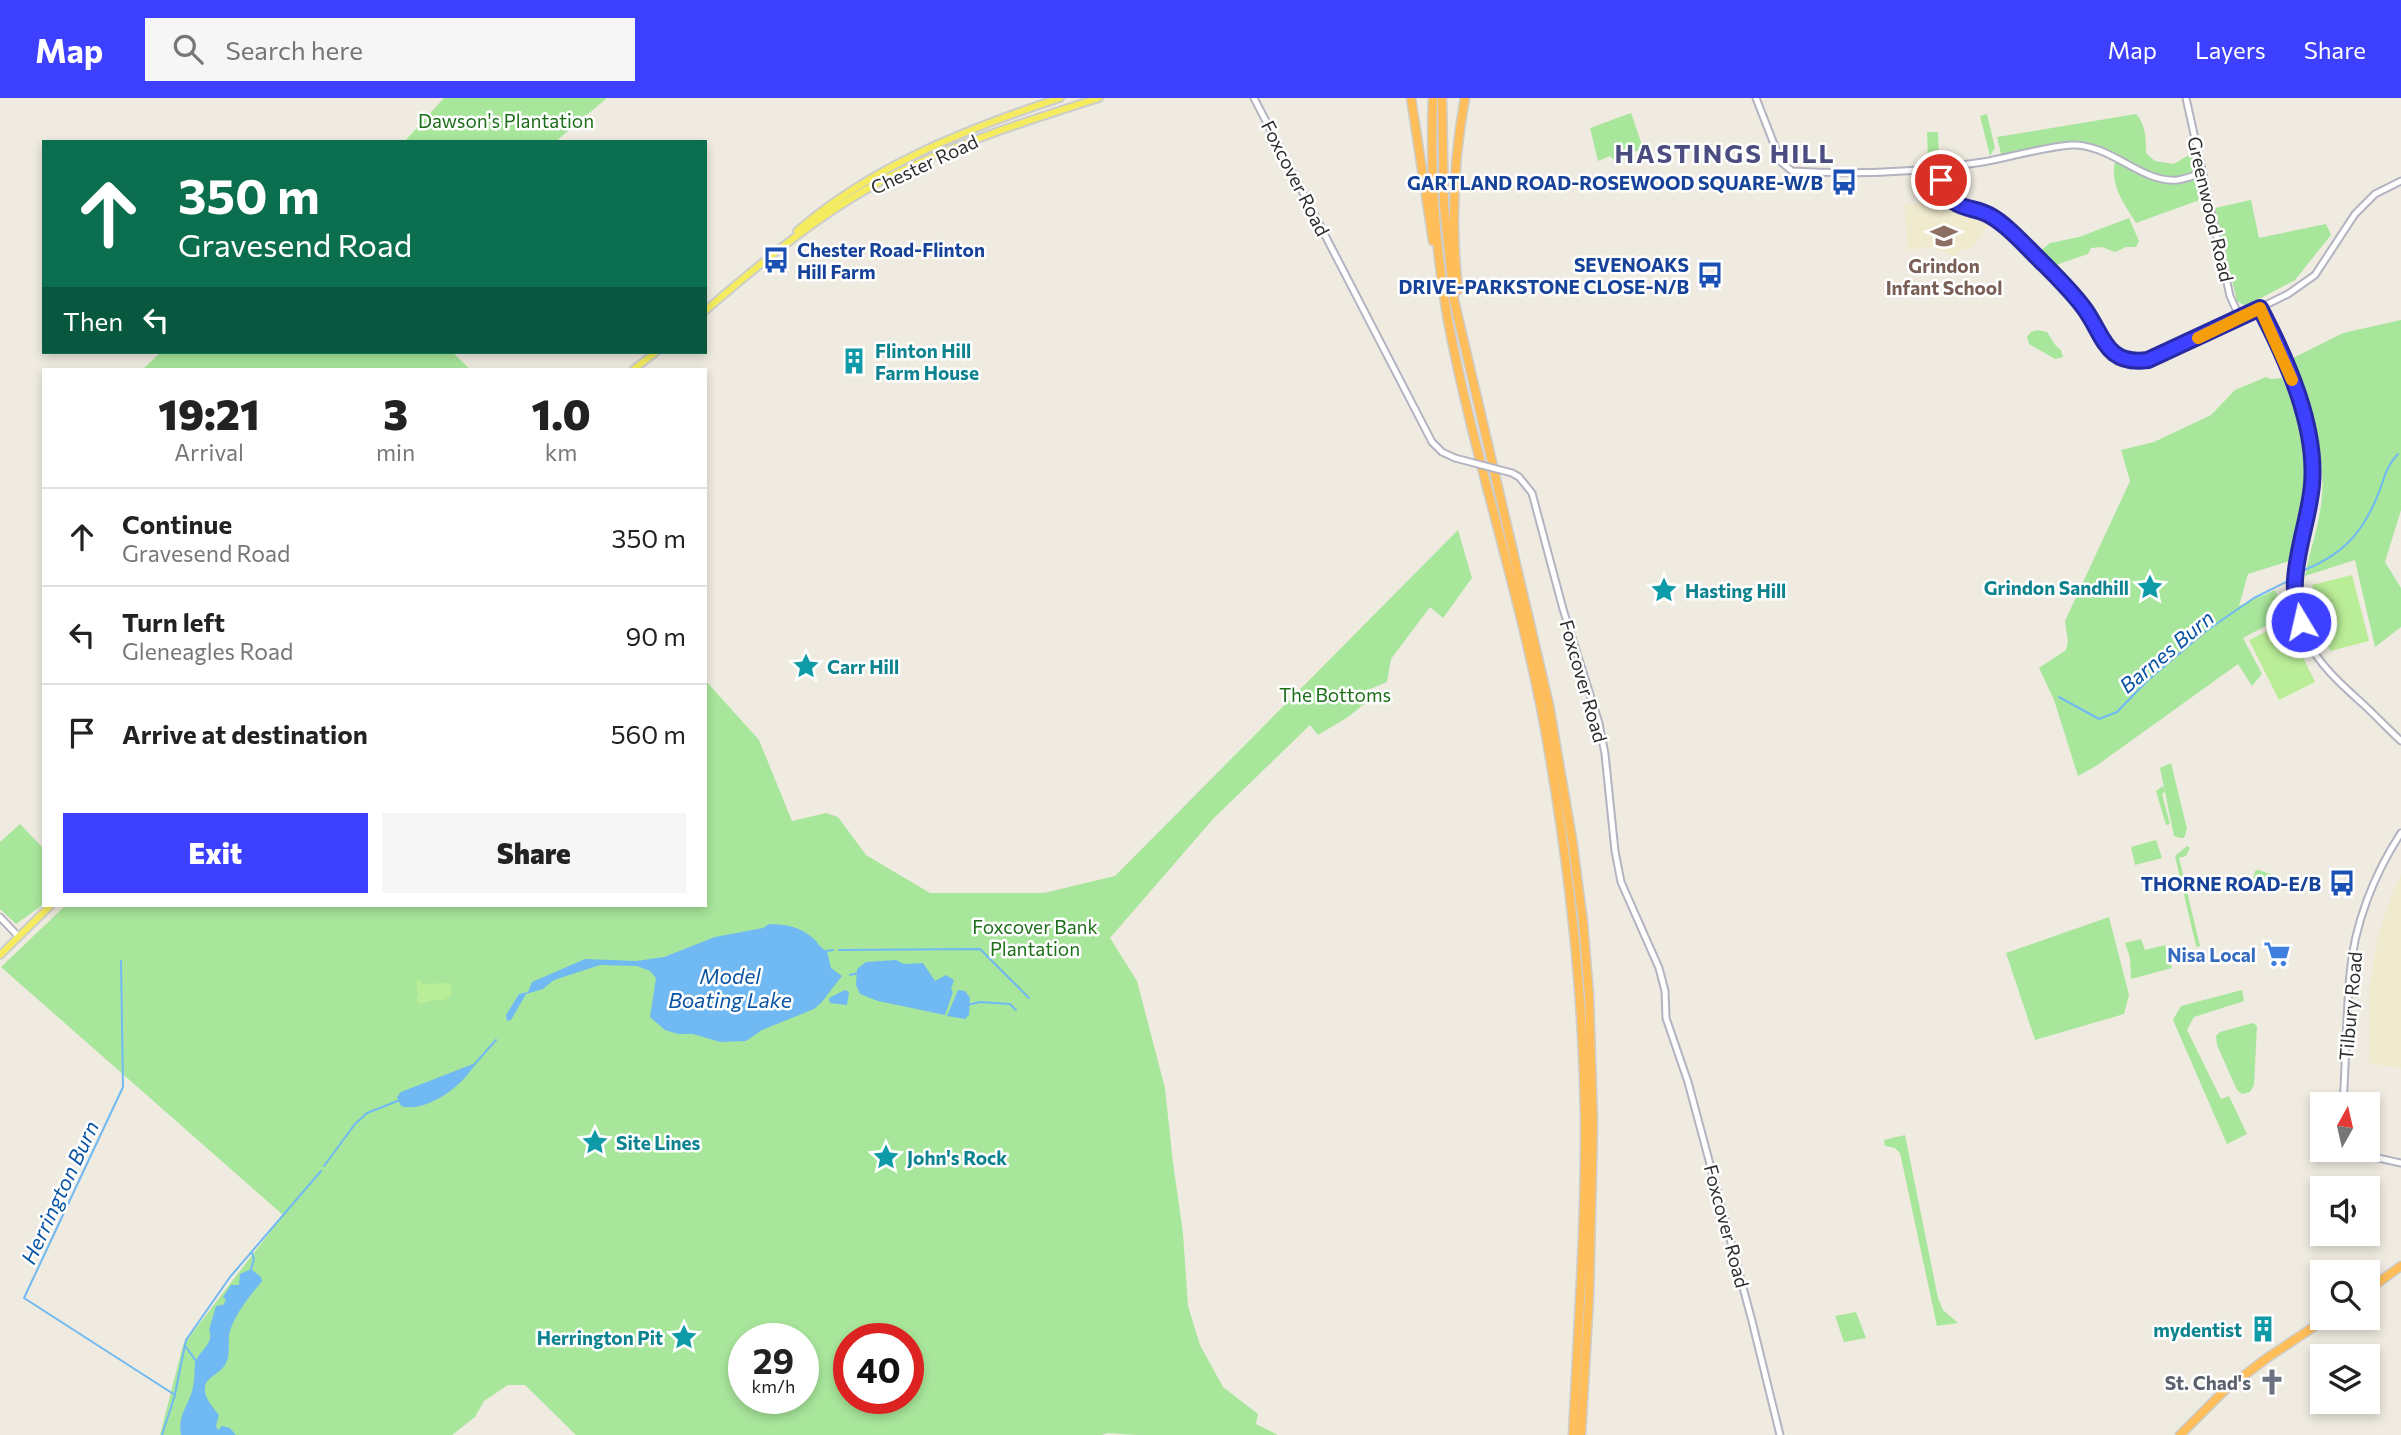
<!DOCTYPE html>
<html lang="en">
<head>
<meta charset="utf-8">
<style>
	:root { --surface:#fff; --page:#f6f6f6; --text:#222; --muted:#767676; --line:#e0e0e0; --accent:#3d40fe }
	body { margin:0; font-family:Commissioner,sans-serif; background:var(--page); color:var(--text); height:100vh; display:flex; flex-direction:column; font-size:26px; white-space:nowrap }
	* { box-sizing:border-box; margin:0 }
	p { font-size:23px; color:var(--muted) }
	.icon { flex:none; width:38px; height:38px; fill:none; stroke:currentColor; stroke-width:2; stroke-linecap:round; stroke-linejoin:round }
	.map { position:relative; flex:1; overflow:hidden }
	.side { position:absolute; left:42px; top:270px; width:665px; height:539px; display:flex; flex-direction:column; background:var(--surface); border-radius:0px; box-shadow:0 4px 10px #0003 }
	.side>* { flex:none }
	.banner { position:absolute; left:42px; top:42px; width:665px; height:214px; border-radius:0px; box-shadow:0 4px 10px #0003; background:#0b6e4f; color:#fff; overflow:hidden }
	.needle { width:46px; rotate:8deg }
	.buttons { position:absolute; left:2310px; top:994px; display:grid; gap:14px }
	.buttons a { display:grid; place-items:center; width:70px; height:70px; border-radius:0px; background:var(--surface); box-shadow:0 4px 10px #0003; font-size:35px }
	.speed { position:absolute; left:728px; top:1225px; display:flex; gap:14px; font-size:35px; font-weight:700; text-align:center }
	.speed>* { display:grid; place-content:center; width:91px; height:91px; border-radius:50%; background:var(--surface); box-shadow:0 4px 10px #0003; line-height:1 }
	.speed small { font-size:18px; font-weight:400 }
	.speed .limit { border:10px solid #d22; background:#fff; color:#111 }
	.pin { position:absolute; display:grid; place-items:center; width:60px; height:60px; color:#fff; margin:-30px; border:4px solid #fff; border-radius:50%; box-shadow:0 2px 7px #0007 }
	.me { position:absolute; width:77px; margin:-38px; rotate:351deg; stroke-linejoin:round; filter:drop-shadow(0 0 5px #0008) }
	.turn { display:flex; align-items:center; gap:24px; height:147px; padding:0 21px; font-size:32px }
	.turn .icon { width:91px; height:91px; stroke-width:2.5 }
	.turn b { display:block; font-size:49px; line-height:60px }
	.then { display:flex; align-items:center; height:66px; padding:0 21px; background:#0003; gap:14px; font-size:26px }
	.eta { display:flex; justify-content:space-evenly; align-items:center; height:119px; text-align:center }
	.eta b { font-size:42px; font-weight:800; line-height:49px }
	.primary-button { display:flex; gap:14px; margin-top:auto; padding:14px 21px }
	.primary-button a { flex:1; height:80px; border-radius:0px; background:var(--accent); color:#fff; font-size:28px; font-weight:800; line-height:80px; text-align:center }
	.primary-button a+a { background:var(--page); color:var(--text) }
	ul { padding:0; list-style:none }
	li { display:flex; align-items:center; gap:21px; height:98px; padding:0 21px; border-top:2px solid var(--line) }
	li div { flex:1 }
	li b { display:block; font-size:26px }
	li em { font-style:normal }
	header { display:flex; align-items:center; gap:42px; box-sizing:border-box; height:98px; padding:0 35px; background:var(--accent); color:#fff }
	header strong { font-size:33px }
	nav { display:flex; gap:38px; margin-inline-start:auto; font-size:24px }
	.search { width:490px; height:63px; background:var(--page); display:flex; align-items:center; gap:18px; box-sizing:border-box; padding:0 24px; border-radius:0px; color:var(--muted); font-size:26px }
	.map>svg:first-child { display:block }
	.education { fill:#f0ebcf }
	.green { fill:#a8e69b; fill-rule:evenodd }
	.pitch { fill:#baed97 }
	.water { fill:#71b9f2 }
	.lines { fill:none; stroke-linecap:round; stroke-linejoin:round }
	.stream { stroke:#71b9f2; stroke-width:2 }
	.minor-casing { stroke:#b3b3c1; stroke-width:9 }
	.major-casing { stroke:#cdcdcd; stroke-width:10 }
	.highway-casing { stroke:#cdcdcd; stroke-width:11 }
	.minor { stroke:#fff; stroke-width:5 }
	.major { stroke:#f4eb5f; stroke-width:6 }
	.highway { stroke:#ffbe5a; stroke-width:8 }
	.minor-bridge-casing { stroke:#b3b3c1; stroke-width:9; stroke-linecap:butt }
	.minor-bridge { stroke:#fff; stroke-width:5 }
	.route-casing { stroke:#282aa5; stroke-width:18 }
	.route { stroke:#3d40fe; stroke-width:12 }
	.slow { stroke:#f59e0b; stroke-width:12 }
	.labels { text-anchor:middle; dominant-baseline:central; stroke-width:5; stroke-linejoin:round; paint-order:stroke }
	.park-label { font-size:19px; fill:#1c6e19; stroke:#fff }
	.street-label { font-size:19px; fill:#2d2d2d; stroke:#fff }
	.transit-label { font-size:19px; font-weight:bold; fill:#164399; stroke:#fff; text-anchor:end }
	.education-label { font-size:19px; font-weight:bold; fill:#785e54; stroke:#fff }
	.culture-label { font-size:19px; font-weight:bold; fill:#0d838f; stroke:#fff; text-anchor:start }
	.shop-label { font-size:19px; font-weight:bold; fill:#366cbe; stroke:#fff; text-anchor:end }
	.worship-label { font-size:19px; font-weight:bold; fill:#5b616d; stroke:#fff; text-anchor:end }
	.water-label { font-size:21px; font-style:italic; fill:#0a54a4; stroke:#fff }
	.district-label { font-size:26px; font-weight:bold; letter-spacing:2px; fill:#4b4c80; stroke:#fff }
</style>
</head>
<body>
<header>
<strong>Map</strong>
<div class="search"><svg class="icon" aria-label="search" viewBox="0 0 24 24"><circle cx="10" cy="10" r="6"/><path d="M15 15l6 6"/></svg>Search here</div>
<nav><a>Map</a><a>Layers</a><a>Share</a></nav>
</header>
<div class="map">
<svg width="2401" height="1337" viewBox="0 0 2401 1337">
	<rect width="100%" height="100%" fill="#efebe0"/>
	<g class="education">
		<path d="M1943,103L1947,107L1986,120L1988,128L1971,151H1961L1955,159L1933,149L1908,152L1904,106Z"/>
		<path d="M2401,776V971L2369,965V894L2377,841L2391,798Z"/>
	</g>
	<g class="green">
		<path d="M444,0H607L555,44H404Z"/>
		<path d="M1631,15L1643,50L1615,63L1610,58L1598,63L1590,30Z"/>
		<path d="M1987,16L1995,50L1990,58L1980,18Z"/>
		<path d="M2136,16C2146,26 2146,42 2146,55L2155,63L2174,66L2198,51L2208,99L2136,125C2123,104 2108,85 2116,60C2080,39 2039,53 2002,60L1997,39Z"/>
		<path d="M1927,34H1938L1939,62L1928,63Z"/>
		<path d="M2251,102L2259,140L2326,126L2331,137L2295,182L2246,208L2237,203L2215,110Z"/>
		<path d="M2129,120L2139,143L2136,149H2126L2115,154L2102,149L2091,150L2088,156L2053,168L2039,154L2050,145L2079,139Z"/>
		<path d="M2401,222V412L2385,464L2401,490V529L2375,549L2355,462L2305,478C2310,452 2320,425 2322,398C2326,352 2308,303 2289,262L2343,235Z"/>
		<path d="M2037,232L2047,234L2056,248L2061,252L2063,259L2055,261L2029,246L2027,239L2031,234Z"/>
		<path d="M161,254H452L470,271H143Z"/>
		<path d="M2266,279L2271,281L2282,280C2294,309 2304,339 2305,370C2306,401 2295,433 2290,463L2248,476L2239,508L2275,492L2286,517L2243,540L2262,576L2252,588L2238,566L2096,668L2078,678L2054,602L2039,570L2066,552L2068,544L2065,523L2130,383L2121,352L2154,344L2211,317L2235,292Z"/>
		<path d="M1458,432L1472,480L1443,520L1430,509L1391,561L1387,584L1363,594L1369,602L1348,619L1318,637L1310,627L1213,721L1110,840L1137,883L1165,990L1173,1065L1183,1135L1188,1208L1200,1247L1223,1289L1258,1316L1256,1326L1278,1337H1137L1107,1335L1102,1337H576L525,1287H508L484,1303L475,1319L452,1337H160L183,1247L283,1117L1,869L66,807H705V582L759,642L792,723L826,715L838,719L866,757L930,795H1044L1115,778ZM744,1241H803V1300H744ZM849,1241H908V1300H849Z"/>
		<path d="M2171,665L2187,731L2184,740H2180L2174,738L2160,670Z"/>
		<path d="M2163,688L2165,694L2162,696L2170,726L2166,727L2156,693Z"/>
		<path d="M20,726L44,751V806L16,826L0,811V744Z"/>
		<path d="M2156,742L2162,760L2135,767L2131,749Z"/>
		<path d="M2187,748L2190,750L2186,758L2179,760L2200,848L2198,849L2196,848L2175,758Z"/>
		<path d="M2258,772L2277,778L2280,781L2276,792L2272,793L2252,785L2255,773Z"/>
		<path d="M2109,819L2129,897L2124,916L2035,942L2006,855Z"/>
		<path d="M2141,841L2145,852L2165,847L2172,870L2131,881L2130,860L2125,845Z"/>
		<path d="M2242,892L2244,903L2194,919L2187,932L2221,1001L2229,998L2247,1036L2227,1046L2173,922L2181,908Z"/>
		<path d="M2253,925L2257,928L2254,987L2250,994L2242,996L2237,992L2217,947L2216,938L2220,934Z"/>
		<path d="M1905,1037L1938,1200L1943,1212L1958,1225L1937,1228L1900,1055L1895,1050L1885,1048L1884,1042Z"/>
		<path d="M1856,1214L1866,1240L1844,1244L1835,1218Z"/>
	</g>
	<g class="pitch">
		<path d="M2352,477L2369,543L2330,553L2312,487Z"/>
		<path d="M2286,524L2315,584L2279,602L2249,542Z"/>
		<path d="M416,882H419L423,886L448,885L450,887L452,897L443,903L433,902L420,906L416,902L418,897Z"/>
	</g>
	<g class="water">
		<path d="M769,826C786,826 801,829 814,841C819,846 820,850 827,853L831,870L842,878L821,905L814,911L762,932L746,943L720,944L693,936H678L665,932L650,919L656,880L650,873L637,868L600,867L554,882L543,891L526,896L511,922L507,923L506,917L519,896L528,894L532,884L585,861L636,863L664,859L715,839L763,830Z"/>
		<path d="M896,862L904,866L923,865L935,883L946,877L954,882L951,891L953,894L945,917L878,903L860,896L856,887L857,871L866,864Z"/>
		<path d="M845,892L849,894L847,907L830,905L829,900Z"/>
		<path d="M958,892L965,893L970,900L969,917L965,921L947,918Z"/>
		<path d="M473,966L474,968C461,989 426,1015 401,1008L397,999L401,994Z"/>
		<path d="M251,1171L261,1179L262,1183C250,1198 236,1214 230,1233C227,1243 231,1256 226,1265C222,1275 206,1279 205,1289C203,1299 213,1309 219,1317L216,1328L218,1332L222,1328L230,1330L236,1337H181C177,1316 190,1306 193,1289C195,1281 194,1273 195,1266C198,1253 215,1246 209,1232L216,1208L223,1207L226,1202L223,1199L231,1187H239L240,1176Z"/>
	</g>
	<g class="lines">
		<g class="stream">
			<path d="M2302,473C2340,458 2361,438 2377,399C2384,383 2385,369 2398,356"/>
			<path d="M2059,599L2099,621L2117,614L2147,583L2206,533L2254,500L2290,482"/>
			<path d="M839,852L980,851L1029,900"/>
			<path d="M827,853L833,852"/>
			<path d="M121,863L123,989L24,1200L175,1297L162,1337"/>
			<path d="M850,877L858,875"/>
			<path d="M967,907L980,904L1010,906L1016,912"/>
			<path d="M472,969L496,942"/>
			<path d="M324,1068L355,1026L367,1015L400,1002"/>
			<path d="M251,1171L254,1161L252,1155"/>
			<path d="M186,1249L196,1263"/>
			<path d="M175,1296L186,1242L230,1179L321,1073"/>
		</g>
		<g class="minor-casing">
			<g id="minor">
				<path d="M1254,0L1432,344L1442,354L1455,360"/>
				<path d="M1756,0L1781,64L1792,73C1855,77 1921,74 1983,64C2012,59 2043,49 2072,47C2111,46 2141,85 2177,82C2186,81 2195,77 2203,75"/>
				<path d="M2186,0L2230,198L2240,220"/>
				<path d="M1940,69L1943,94L1952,104L1985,115L1997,122L2047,169L2085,210L2103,246L2114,257L2136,264L2148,262L2184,247L2288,196L2315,177L2355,116L2375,96L2401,83"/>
				<path d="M2261,210C2279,246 2311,315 2312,354C2315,418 2279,483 2307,542C2320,568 2342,587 2363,606C2376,618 2388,631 2401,643"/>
				<path d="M1512,375L1519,379L1532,395L1563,511L1599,625L1605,656L1615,753L1621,784L1659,870L1665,893L1666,920L1688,984L1752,1223L1780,1337"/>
				<path d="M0,819L18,838"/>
				<path d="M2343,1006C2346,963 2346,919 2350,876C2354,827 2374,776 2401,735"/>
				<path d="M2342,1052L2401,1065"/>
			</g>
		</g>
		<g class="major-casing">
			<g id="major">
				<path d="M797,133C872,68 966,31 1060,0"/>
				<path d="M705,213C764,162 825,111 895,76C960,44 1030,22 1099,0"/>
				<path d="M634,271L656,254"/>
				<path d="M0,857L51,807"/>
			</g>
		</g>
		<g class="highway-casing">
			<g id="highway">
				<path d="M1411,0L1433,143"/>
				<path d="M1433,0C1430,72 1435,146 1447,217C1472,352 1517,484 1543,620C1567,751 1583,884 1585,1018C1586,1124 1578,1231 1573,1337"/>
				<path d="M1442,0L1444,108L1454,202L1549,607L1572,741L1583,824L1589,897L1593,1027L1589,1200L1581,1337"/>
				<path d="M1458,192C1451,128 1453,64 1465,0"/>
				<path d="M2368,1192L2401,1168"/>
				<path d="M2180,1337L2225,1292L2267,1260L2327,1220"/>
			</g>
		</g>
		<use href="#minor" class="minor"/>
		<use href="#major" class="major"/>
		<use href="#highway" class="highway"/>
		<g class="minor-bridge-casing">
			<path id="minor-bridge" d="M1455,360L1512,375"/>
		</g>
		<use href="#minor-bridge" class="minor-bridge"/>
	</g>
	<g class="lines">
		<g class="route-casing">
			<path id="route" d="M1941,82C1943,91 1945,99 1954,104C1964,111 1978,111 1989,117C2008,127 2028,151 2045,167C2058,180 2073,195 2084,210C2104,237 2105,268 2148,262L2260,210C2287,262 2317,328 2312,387C2309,419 2297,450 2295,482C2294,496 2297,511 2301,524"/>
		</g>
		<use href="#route" class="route"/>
		<path class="slow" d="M2198,240L2260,210L2292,282"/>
	</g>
	<defs>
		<g id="bus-bare" transform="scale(2.1)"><path d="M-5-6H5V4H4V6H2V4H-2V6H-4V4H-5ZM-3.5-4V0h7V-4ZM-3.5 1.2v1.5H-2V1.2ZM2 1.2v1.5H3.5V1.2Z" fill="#1a4fb4" stroke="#fff" stroke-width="2.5" paint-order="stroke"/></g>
		<g id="school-bare" transform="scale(2.1)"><path d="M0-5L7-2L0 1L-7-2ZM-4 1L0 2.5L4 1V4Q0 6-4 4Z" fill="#8d6e63" stroke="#fff" stroke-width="2.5" paint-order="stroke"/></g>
		<g id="building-bare" transform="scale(2.1)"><path d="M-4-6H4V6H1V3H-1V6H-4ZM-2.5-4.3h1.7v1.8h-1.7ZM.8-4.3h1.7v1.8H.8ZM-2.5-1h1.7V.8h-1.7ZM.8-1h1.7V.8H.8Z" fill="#0f9aa8" stroke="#fff" stroke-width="2.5" paint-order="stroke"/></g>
		<g id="sight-bare" transform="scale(2.1)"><path d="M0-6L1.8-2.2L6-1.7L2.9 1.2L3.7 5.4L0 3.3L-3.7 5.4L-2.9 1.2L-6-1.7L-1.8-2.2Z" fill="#0f9aa8" stroke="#fff" stroke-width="2.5" paint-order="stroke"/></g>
		<g id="supermarket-bare" transform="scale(2.1)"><path d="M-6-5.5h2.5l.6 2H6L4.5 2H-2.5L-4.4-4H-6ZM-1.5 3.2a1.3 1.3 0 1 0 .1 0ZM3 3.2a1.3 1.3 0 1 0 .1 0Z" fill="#3f7fe0" stroke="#fff" stroke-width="2.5" paint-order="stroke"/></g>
		<g id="church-bare" transform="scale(2.1)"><path d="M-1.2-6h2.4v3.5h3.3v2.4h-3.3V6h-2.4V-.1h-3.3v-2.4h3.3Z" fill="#6b7280" stroke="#fff" stroke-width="2.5" paint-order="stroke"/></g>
	</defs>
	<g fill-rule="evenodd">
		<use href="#bus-bare" x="1844" y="84"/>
		<use href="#school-bare" x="1944" y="138"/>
		<use href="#bus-bare" x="776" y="162"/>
		<use href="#bus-bare" x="1710" y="177"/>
		<use href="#building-bare" x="854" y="263"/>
		<use href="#sight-bare" x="2150" y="489"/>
		<use href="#sight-bare" x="1664" y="492"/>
		<use href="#sight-bare" x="806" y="568"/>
		<use href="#bus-bare" x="2342" y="785"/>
		<use href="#supermarket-bare" x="2277" y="856"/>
		<use href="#sight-bare" x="595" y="1044"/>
		<use href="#sight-bare" x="886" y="1059"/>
		<use href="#building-bare" x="2263" y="1231"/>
		<use href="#sight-bare" x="684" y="1239"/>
		<use href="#church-bare" x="2272" y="1284"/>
	</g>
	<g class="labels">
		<g class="park-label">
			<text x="506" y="22">Dawson's Plantation</text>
			<text x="1335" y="596">The Bottoms</text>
			<text x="1035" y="828">Foxcover Bank<tspan x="1035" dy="22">Plantation</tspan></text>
		</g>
		<g class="street-label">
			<text transform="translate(924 66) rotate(-25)">Chester Road</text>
			<text transform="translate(1296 80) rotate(63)">Foxcover Road</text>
			<text transform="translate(2211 111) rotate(77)">Greenwood Road</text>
			<text transform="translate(1584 583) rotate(74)">Foxcover Road</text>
			<text transform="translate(2350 908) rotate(-85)">Tilbury Road</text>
			<text transform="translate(1727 1128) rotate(75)">Foxcover Road</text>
		</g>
		<g class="transit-label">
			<text x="1823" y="84">GARTLAND ROAD-ROSEWOOD SQUARE-W/B</text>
			<text x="797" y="151" text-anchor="start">Chester Road-Flinton<tspan x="797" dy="22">Hill Farm</tspan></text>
			<text x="1689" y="166">SEVENOAKS<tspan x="1689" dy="22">DRIVE-PARKSTONE CLOSE-N/B</tspan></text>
			<text x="2321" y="785">THORNE ROAD-E/B</text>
		</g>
		<g class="education-label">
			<text x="1944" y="167">Grindon<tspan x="1944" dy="22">Infant School</tspan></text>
		</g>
		<g class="culture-label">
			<text x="875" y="252">Flinton Hill<tspan x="875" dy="22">Farm House</tspan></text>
			<text x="2129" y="489" text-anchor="end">Grindon Sandhill</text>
			<text x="1685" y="492">Hasting Hill</text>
			<text x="827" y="568">Carr Hill</text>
			<text x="616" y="1044">Site Lines</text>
			<text x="907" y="1059">John's Rock</text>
			<text x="2242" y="1231" text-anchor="end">mydentist</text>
			<text x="663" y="1239" text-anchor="end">Herrington Pit</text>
		</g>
		<g class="shop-label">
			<text x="2256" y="856">Nisa Local</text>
		</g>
		<g class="worship-label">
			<text x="2251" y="1284">St. Chad's</text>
		</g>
		<g class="water-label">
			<text transform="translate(2166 553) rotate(-40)">Barnes Burn</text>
			<text x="730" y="877">Model<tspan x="730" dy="24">Boating Lake</tspan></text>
			<text transform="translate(59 1094) rotate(-65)">Herrington Burn</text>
		</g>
		<g class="district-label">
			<text x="1725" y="54">HASTINGS HILL</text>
		</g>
	</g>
</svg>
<div class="buttons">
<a><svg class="needle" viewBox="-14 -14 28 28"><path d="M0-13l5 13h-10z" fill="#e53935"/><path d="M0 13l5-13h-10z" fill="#767676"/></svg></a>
<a><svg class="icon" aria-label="sound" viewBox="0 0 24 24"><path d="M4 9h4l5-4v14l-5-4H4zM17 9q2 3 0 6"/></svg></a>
<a><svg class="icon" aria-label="search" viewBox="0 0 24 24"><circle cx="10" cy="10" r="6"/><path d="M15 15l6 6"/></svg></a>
<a><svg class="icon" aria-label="layers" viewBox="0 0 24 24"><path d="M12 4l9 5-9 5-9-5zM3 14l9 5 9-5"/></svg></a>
</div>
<div class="speed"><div>29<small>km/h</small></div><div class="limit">40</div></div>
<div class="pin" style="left:1941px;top:82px;background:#d93025"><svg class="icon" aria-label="arrive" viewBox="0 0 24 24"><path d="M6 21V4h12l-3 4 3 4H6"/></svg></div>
<svg class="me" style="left:2301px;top:524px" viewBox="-20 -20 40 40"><circle r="17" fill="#3d40fe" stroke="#fff" stroke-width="3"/><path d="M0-11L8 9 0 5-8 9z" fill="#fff"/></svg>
<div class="banner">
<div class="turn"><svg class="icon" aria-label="ahead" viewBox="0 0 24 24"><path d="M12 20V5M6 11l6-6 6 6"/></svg><div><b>350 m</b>Gravesend Road</div></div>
<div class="then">Then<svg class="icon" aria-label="left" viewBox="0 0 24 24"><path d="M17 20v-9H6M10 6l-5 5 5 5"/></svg></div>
</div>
<section class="side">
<div class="eta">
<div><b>19:21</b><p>Arrival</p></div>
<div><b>3</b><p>min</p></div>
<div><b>1.0</b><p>km</p></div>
</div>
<ul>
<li><svg class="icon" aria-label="ahead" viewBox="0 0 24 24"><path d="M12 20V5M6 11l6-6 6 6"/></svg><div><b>Continue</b><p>Gravesend Road</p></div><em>350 m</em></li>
<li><svg class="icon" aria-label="left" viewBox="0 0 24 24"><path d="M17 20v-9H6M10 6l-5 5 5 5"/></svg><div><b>Turn left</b><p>Gleneagles Road</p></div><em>90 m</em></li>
<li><svg class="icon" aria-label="arrive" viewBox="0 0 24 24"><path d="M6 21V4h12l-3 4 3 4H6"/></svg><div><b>Arrive at destination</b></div><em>560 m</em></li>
</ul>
<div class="primary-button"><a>Exit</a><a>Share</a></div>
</section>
</div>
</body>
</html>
